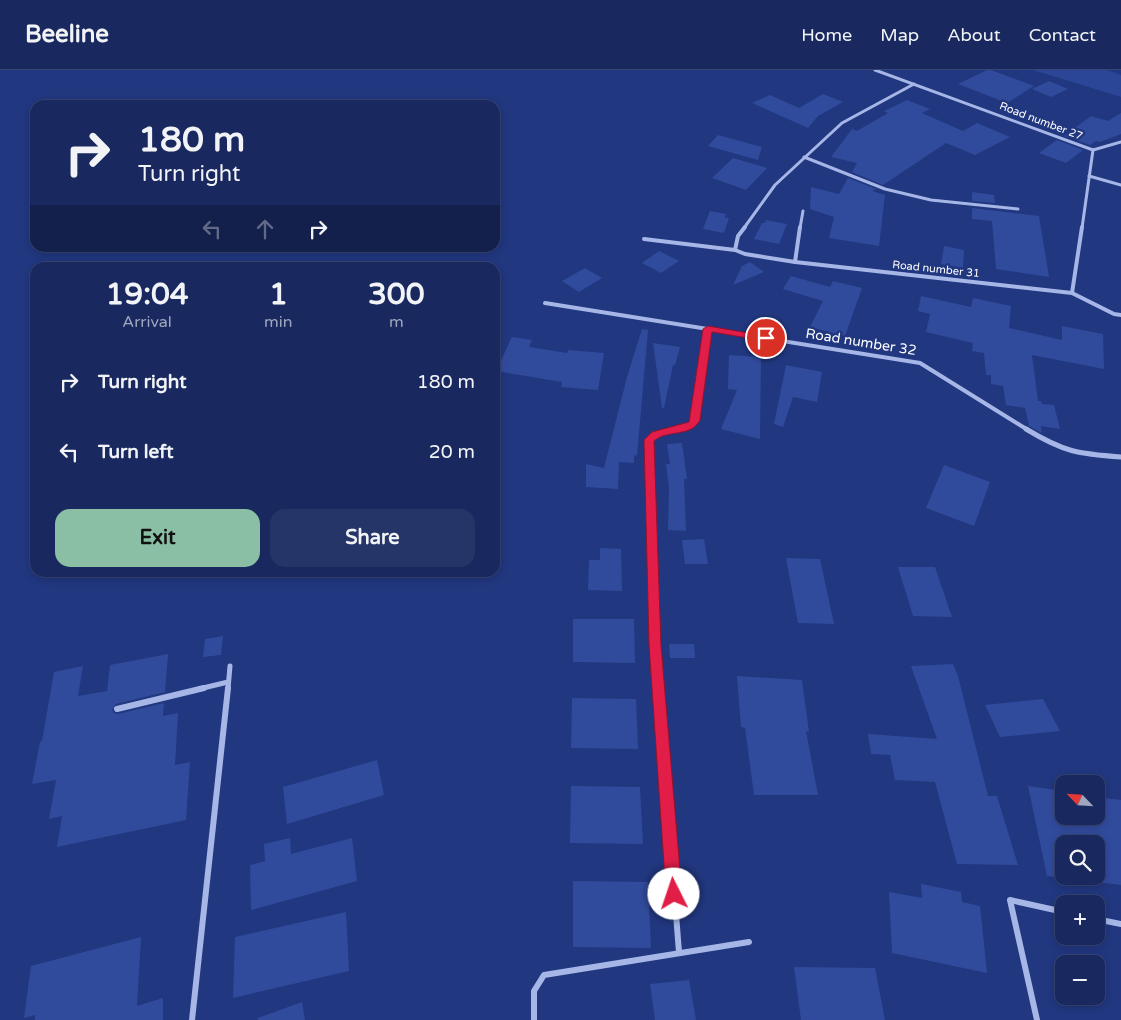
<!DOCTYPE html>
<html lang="en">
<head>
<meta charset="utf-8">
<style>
	:root { --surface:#19295f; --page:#263568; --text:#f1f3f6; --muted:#9fa6bd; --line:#374574; --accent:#8abfa5 }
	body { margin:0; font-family:"Varela Round",sans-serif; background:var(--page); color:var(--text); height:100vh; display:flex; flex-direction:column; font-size:19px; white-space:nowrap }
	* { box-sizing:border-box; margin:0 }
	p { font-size:16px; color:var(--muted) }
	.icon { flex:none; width:28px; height:28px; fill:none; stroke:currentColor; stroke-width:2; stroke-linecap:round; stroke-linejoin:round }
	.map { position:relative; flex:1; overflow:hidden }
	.sheet { position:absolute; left:30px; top:192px; width:470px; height:315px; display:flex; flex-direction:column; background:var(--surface); border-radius:15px; box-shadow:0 2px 8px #0003,0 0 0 1px var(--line) }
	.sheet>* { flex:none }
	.hud { position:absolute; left:30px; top:30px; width:470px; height:152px; border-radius:15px; box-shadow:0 2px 8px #0003,0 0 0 1px var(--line); background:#19295f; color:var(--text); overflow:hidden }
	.needle { width:32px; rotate:295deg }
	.controls { position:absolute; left:1055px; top:705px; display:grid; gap:10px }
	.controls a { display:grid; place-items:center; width:50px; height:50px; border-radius:10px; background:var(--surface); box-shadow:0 2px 8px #0003,0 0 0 1px var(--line); font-size:25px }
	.pin { position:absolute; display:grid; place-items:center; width:42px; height:42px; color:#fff; margin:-21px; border:2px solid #fff; border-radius:50%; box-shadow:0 1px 5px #0007 }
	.me { position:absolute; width:55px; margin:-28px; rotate:356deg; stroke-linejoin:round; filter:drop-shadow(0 0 4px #0008) }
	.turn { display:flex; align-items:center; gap:18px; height:105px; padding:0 25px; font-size:22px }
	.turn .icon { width:65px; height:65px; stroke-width:2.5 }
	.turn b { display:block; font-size:35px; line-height:42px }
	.lanes { display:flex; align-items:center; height:48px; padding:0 25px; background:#0003; justify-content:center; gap:25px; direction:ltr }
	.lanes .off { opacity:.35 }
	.eta { display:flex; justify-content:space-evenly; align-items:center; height:85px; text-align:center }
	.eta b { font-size:30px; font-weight:700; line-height:35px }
	.cta { display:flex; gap:10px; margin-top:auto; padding:10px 25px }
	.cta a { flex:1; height:58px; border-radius:15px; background:var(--accent); color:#111; font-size:20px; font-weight:700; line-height:58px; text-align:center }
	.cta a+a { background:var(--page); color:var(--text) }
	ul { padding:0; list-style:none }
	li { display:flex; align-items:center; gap:15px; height:70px; padding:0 25px }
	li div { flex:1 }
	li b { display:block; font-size:19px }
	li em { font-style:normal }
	header { display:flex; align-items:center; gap:30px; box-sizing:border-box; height:70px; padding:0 25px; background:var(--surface); border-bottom:1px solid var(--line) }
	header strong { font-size:24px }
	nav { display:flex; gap:28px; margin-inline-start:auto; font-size:18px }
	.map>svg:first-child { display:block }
	.green { fill:#2b4697 }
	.building { fill:#314b9c }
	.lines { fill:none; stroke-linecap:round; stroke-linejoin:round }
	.street-far3 { stroke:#a6b6e7; stroke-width:3 }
	.street-far2 { stroke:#a6b6e7; stroke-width:4 }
	.street-far1 { stroke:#a6b6e7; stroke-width:5 }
	.street { stroke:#a6b6e7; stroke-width:6 }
	.route { fill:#e11d48; stroke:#92132f }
	.labels { text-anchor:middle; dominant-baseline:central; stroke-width:5; stroke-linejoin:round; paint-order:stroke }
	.far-street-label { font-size:11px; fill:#fff; stroke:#21377f }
	.street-label { font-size:14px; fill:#fff; stroke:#21377f }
</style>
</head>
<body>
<header>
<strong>Beeline</strong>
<nav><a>Home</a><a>Map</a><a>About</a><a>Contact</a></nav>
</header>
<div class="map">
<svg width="1121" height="950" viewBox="0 0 1121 950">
	<rect width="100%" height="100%" fill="#21377f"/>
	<path class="green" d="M1033,0H1107L1121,5V27Z"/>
	<g class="building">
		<path d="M987,0H991L1034,16L1007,33L958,14Z"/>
		<path d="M1049,11L1068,19L1051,27L1032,19Z"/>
		<path d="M823,24L843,32L818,46L808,58L752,33L770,25L799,38Z"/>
		<path d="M907,30L930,39L922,43L963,61L977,53L1010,67L975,85L946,73L883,115L852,102L857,93L831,87L852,59L857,61L888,43L884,41Z"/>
		<path d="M1121,43V64L1100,72L1096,71L1090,75L1064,66L1091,46L1108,51Z"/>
		<path d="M718,65L762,77L758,90L708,76Z"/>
		<path d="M1057,70L1083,80L1066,93L1039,83Z"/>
		<path d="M733,88L767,98L746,120L712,108Z"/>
		<path d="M848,108L876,119L872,121L885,125L879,176L829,168L834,147L810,139L811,117L839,124Z"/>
		<path d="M972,122L994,125L995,133L972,131Z"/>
		<path d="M972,138L1039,146L1049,207L996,199L992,151L972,149Z"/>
		<path d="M710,141L726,144L725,148H729L724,163L703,159Z"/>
		<path d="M766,150L787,154L779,174L754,169L762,153H765Z"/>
		<path d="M944,176L964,180L963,198L941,194Z"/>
		<path d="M659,181L679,191L661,203L642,193Z"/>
		<path d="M750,192L764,202L733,215L742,196Z"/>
		<path d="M585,198L602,208L579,222L562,211Z"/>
		<path d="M791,206L830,217L833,211L862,218L845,266L810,257L823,231L783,219Z"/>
		<path d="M921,226L971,237L973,228L1011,236L1009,258L1062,270V256L1103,264L1104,299L1032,285L1038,331H1041L1042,334L1054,335L1060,359L1041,356L1042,363L1029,356L1025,338L1006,335L1003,316L991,314V305H986L984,283L972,281L973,273L926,262L930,244L918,241Z"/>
		<path d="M642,259L648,260L637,386L634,385V393L619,392L618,419L586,417V394L604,398L627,307Z"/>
		<path d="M512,267L532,270L529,277L567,283L568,280L604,283L598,320L561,317L562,312L496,301Z"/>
		<path d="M653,273L680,277L675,295H673L664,338H662Z"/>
		<path d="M729,285L761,287L760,369L721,359L737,320L728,319Z"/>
		<path d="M786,295L822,302L817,332L793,327L783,357L774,354Z"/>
		<path d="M682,373L687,409H684L686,461L668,460L669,418L666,394H670L667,374Z"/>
		<path d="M944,395L990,412L974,456L926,438Z"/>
		<path d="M704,469L708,494H685L682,470Z"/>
		<path d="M600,478L621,479L622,521L588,520L589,490H600Z"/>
		<path d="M786,488L820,489L834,554L798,553Z"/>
		<path d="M898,497H935L952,547L913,546Z"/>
		<path d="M573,549H634L635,593L573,592Z"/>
		<path d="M223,566L221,585L203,587L205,569Z"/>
		<path d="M669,574H694L695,588H670Z"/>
		<path d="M168,584L165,622L116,634L112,640L114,643L118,644L164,633L163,646L178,643L175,695L190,692L186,750L57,777L62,746L49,749L56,710L32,714L40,672L42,671L54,602L83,596L78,626L107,621L110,595Z"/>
		<path d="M953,594L958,606L988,726H997L1018,795L957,794L935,712L895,710L890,685L871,684L868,664L937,669L911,596Z"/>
		<path d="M737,606L802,610L809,662L806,661L818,725H754L745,658L741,657Z"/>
		<path d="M572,628L636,629L638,679L571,678Z"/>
		<path d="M1043,629L1060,661L1000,667L985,635Z"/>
		<path d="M377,690L384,725L287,754L283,717Z"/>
		<path d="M571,716L640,717L643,774L570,773Z"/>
		<path d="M1028,716L1064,721V746H1096V727L1121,730V815L1096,812V774H1064V808L1047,806Z"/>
		<path d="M290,768L291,784L352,768L357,811L251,840L250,795L265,791L264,774Z"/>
		<path d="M573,811L648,812L651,878L573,877Z"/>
		<path d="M921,814L961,822L962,832L980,836L987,903L892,883L889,822L922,828Z"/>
		<path d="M346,842L349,901L233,928L235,867Z"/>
		<path d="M141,867L137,936L163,928V950H35V945L24,948L31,896Z"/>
		<path d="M794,897L875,898L885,950H801Z"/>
		<path d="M689,910L696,950H655L650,914Z"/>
		<path d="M302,932L305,950H258V948Z"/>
	</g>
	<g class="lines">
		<g class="street-far3">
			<path d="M875,0L1093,80L1082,158"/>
			<path d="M1093,80L1121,72"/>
			<path d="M804,87L885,119L931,130L1018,139"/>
			<path d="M1089,106L1121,115"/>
			<path d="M744,158L775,115L842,53L914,14"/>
			<path d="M800,158L803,141"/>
		</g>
		<g class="street-far2">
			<path d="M745,157L738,166L735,180L745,184L795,192L1072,223L1114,244L1121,245"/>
			<path d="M644,169L735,180"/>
			<path d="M795,192L800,157"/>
			<path d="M1072,223L1082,157"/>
			<path d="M545,233L920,293L1028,360"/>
			<path d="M676,360L690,355L695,350L708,259"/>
		</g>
		<g class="street-far1">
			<path d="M1026,359C1064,382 1078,384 1121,387"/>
			<path d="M199,619L228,612"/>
			<path d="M228,619L230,596"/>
			<path d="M658,619L655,575L648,377C654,361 667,362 682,359"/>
		</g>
		<g class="street">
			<path d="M658,618L679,882"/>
			<path d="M117,639L204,618"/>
			<path d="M1096,849L1121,854"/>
			<path d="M192,950L228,618"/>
			<path d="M534,950V921L544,905L749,872"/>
			<path d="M1037,950L1010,830L1064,842"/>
		</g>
	</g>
	<path class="route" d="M708,256L766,266L770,268L766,271L712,262L700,350C691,368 667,359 654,371L661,575L682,824L679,830L674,832L669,830L666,824L649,575L644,370L652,362L689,352L703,259Z"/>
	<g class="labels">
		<g class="far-street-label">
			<text transform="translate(1041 51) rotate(21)">Road number 27</text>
			<text transform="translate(936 199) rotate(6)">Road number 31</text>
		</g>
		<g class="street-label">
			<text transform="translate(861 272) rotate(9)">Road number 32</text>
		</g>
	</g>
</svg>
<div class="controls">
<a><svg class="needle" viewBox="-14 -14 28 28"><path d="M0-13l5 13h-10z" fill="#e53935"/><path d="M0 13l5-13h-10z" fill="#9fa6bd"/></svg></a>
<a><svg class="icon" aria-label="search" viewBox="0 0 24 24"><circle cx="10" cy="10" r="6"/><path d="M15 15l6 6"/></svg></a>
<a>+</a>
<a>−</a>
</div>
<div class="pin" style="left:766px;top:268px;background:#d93025"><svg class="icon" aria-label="arrive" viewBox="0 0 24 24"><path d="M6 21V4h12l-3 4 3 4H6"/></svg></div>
<svg class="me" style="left:674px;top:824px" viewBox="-20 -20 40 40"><circle r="19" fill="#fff"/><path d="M0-13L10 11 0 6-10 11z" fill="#e11d48"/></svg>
<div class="hud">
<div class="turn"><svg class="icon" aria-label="right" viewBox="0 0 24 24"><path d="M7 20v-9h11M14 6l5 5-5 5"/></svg><div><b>180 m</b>Turn right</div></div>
<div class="lanes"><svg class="icon off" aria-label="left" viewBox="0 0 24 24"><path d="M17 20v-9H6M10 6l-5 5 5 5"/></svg><svg class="icon off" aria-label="ahead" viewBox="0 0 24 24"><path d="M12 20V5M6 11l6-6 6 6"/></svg><svg class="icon" aria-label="right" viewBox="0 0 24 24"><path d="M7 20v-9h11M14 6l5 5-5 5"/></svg></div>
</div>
<section class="sheet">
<div class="eta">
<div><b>19:04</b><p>Arrival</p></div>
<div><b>1</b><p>min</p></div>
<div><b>300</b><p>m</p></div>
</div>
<ul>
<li><svg class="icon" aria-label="right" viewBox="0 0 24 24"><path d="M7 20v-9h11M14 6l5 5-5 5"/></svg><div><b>Turn right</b></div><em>180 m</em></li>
<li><svg class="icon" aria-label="left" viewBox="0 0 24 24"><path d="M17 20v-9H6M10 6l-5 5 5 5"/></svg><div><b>Turn left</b></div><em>20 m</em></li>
</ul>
<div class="cta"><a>Exit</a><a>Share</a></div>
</section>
</div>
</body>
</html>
